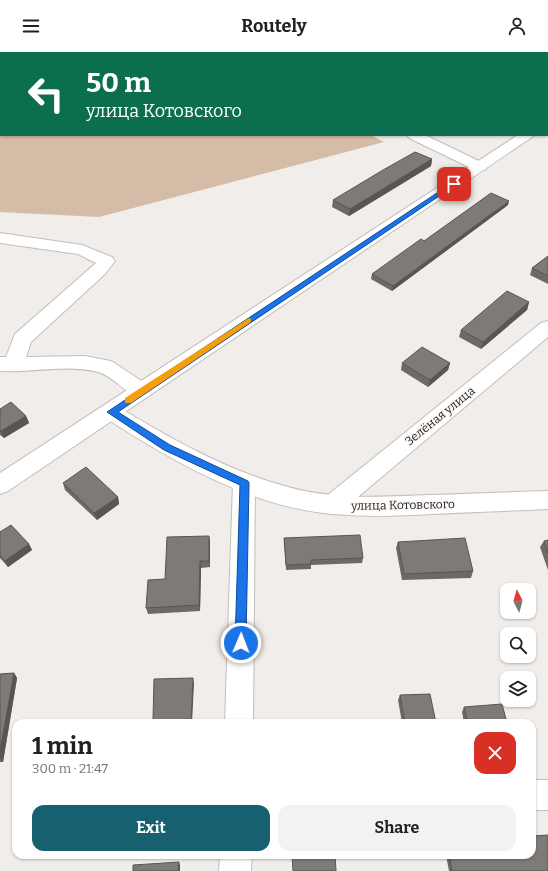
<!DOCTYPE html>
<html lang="en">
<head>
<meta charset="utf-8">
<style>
	:root { --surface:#fff; --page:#f2f2f2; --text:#202124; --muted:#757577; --accent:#17606f }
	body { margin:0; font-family:Bitter,serif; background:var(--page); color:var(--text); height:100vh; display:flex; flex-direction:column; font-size:15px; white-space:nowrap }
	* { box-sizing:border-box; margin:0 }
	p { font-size:13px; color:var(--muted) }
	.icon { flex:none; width:22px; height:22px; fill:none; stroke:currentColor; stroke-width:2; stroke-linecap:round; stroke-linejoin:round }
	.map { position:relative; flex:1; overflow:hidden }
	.side { position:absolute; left:12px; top:667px; width:524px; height:140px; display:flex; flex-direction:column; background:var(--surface); border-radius:12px; box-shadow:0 1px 3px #0004 }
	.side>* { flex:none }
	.top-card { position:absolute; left:0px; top:0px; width:548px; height:84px; box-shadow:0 1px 3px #0004; background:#0b6e4f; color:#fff; overflow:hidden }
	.needle { width:26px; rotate:354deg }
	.controls { position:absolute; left:500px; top:531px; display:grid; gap:8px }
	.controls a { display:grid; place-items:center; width:36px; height:36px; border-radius:8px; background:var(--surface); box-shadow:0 1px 3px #0004; font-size:20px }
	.pin { position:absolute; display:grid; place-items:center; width:34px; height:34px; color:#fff; margin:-17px; border-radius:8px; box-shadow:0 2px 6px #0006 }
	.me { position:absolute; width:44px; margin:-22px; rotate:1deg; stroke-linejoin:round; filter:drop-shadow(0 0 3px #0008) }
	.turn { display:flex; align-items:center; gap:14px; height:84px; padding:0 20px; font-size:18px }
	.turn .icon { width:52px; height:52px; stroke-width:2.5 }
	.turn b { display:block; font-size:28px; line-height:34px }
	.round { display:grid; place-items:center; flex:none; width:42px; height:42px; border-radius:12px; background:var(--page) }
	.headline { display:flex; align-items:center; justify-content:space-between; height:68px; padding:0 20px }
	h1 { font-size:24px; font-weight:700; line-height:30px }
	.button { display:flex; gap:8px; margin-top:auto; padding:8px 20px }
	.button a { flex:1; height:46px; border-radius:12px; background:var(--accent); color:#fff; font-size:16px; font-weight:700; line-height:46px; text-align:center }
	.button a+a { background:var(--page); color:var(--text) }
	header { display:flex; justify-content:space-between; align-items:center; height:52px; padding:0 20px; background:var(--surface); font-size:18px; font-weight:700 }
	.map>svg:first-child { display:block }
	.green { fill:#d5bca6 }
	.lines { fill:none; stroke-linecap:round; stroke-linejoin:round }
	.street-casing { stroke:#c1bebb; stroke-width:2 }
	.secondary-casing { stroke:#c1bebb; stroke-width:2 }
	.primary-casing { stroke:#c1bebb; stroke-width:2 }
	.street { fill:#fff; fill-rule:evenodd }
	.secondary { fill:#fff; fill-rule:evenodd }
	.primary { fill:#fff; fill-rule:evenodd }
	.wall { fill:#6c6966 }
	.shaded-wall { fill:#585553 }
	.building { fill:#7d7a77; stroke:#585553 }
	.route { fill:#1a73e8; stroke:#114b97 }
	.slow { fill:#f59e0b }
	.labels { text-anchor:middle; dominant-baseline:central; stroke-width:4; stroke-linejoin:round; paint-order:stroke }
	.street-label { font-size:12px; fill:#232221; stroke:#fefaf8 }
</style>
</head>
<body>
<header><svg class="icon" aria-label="menu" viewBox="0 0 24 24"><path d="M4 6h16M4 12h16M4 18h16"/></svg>Routely<svg class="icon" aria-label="person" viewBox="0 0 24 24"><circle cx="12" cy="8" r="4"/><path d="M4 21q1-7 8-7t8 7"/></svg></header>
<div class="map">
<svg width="548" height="819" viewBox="0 0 548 819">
	<rect width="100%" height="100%" fill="#f0edea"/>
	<path class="green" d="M0,0L226,1H1V83H371L384,90L99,165L0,160Z"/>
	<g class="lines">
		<g class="street-casing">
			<g id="street">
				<path d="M249,0H262L263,1H250Z"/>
				<path d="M407,83H425L485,112L487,115L485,118H475L409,86Z"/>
				<path d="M0,181L82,193L112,205L115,209L105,222L31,290L26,305L85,304L106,308L113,310L149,334L152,339L149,344C129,350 117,325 98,320C67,312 32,321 0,319V305H6L15,282L96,211L78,202L0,191Z"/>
				<path d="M548,269V285L340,460L332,462L324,460L320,453L324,446L541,271Z"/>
				<path d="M244,422L252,425L255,431L253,671H225L233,431L236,425Z"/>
				<rect x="532" y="728" width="16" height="30"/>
				<path d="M220,803H252L251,819H219Z"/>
			</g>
		</g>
		<g class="secondary-casing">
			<path id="secondary" d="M111,352L118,355C172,387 227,419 288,435C334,448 382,445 430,443C469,442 509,440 548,439V457C510,459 471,460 433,462C400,464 366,465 333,462C251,455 172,409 104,365L101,360L104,355Z"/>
		</g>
		<g class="primary-casing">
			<g id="primary">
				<rect x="547" y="66" width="1" height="8"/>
				<path d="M518,83H535L8,439L0,442V421Z"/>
			</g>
		</g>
		<use href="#street" class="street"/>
		<use href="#secondary" class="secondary"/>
		<use href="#primary" class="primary"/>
	</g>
	<g class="wall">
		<rect x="437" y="0" width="28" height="1"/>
		<path d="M432,107L431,114L349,164L332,155L333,148Z"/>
		<path d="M508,153L392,239L371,227L372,222L424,189Z"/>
		<path d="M548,204V232L530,223L532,216Z"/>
		<path d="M529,250L527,258L481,297L459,285L461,278Z"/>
		<path d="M402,311H450L448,318L428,335L401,318Z"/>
		<path d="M0,357L26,364L29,371L4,386L0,383Z"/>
		<path d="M63,431L118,445L119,452L97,468L65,438Z"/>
		<path d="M0,480L29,492L32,498L8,515L0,506Z"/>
		<path d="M209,484L210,490V515L201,516L200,559L148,562L146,556L165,527Z"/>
		<path d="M284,486L363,506L362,511L311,513V517L286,518Z"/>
		<path d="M548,488V518L540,495L544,489Z"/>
		<path d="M398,490L473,519L471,526L402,528L396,496Z"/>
		<path d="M14,621L17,626L3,710H0V622Z"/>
		<path d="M400,643L436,671H402L398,648Z"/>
		<path d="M464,655L507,671H464L462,660Z"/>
		<path d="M446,803H532L548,819H449Z"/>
	</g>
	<g class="shaded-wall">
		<path d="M432,107L431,114L349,164L350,157Z"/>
		<path d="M509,149L508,153L392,239L393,234Z"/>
		<path d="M529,250L527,258L481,297L483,290Z"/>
		<path d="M450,311L448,318L428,335L430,328Z"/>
		<path d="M26,364L29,371L4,386L1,379Z"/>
		<path d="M118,445L119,452L97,468L94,461Z"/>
		<path d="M209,484L210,490V515L209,509Z"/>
		<path d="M29,492L32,498L8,515L5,509Z"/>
		<path d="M200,509L201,516L200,559L199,553Z"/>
		<path d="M14,621L17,626L3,710L0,706V699Z"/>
		<path d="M193,626L194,631L192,671H191Z"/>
		<path d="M179,810L180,813V819H178Z"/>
	</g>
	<g class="building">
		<path d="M363,0H387L386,1H363Z"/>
		<path d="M415,100L432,107L350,157L333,148L383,118Z"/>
		<path d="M491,141L509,149L393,234L372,222L421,187L424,189Z"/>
		<path d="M548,204V224L532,216Z"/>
		<path d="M507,239L529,250L483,290L461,278Z"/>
		<path d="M422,295L450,311L430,328L402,311Z"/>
		<path d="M11,350L26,364L1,379H0V357Z"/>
		<path d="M86,415L118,445L94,461L63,431Z"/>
		<path d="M11,473L29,492L5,509L0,504V480Z"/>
		<path d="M360,483L363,506L311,508V512L286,513L284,486Z"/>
		<path d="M209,484V509H200L199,553L146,556L148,528L165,527L167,485Z"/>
		<path d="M465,486L473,519L404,522L398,490Z"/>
		<path d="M548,488V501L544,489Z"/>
		<path d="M14,621L0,699V622Z"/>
		<path d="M193,626L191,671H150V668H153L154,627Z"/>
		<path d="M430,642L436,671H405L400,643Z"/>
		<path d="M502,652L507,671H468L464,655Z"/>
		<path d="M548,783V819H452L449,803H532V784Z"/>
		<path d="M292,803H335L336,819H293Z"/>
		<path d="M179,810L178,819H133V813Z"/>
	</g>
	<path class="route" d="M452,131L457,132L118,360L170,393L248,429L249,431L246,591L244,595L241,596L237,595L235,591L240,433L164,398L107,360Z"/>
	<path class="slow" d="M249,266L251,267V270L131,351H125V346Z"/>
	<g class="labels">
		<g class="street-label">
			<text transform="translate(440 364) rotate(-39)">Зелёная улица</text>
			<text transform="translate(403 453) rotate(-1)">улица Котовского</text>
		</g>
	</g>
</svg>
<div class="controls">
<a><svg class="needle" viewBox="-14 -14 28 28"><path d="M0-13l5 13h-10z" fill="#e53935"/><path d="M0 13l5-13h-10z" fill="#757577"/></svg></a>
<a><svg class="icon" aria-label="search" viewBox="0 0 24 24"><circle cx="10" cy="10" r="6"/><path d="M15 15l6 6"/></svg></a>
<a><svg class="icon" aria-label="layers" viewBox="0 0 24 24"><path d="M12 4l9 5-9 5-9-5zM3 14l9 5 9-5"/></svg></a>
</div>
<div class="pin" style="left:454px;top:132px;background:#d93025"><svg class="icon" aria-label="arrive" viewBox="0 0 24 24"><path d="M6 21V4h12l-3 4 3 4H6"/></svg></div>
<svg class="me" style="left:241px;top:591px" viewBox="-20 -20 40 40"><circle r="17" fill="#1a73e8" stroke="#fff" stroke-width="3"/><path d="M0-11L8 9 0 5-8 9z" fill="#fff"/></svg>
<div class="top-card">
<div class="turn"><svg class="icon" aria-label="left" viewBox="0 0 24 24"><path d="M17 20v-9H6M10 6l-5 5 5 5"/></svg><div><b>50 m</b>улица Котовского</div></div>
</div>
<section class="side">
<div class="headline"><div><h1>1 min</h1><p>300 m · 21:47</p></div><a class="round" style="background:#d93025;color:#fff"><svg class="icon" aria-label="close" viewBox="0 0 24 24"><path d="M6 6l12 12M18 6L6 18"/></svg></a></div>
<div class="button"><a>Exit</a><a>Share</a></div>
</section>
</div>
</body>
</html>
